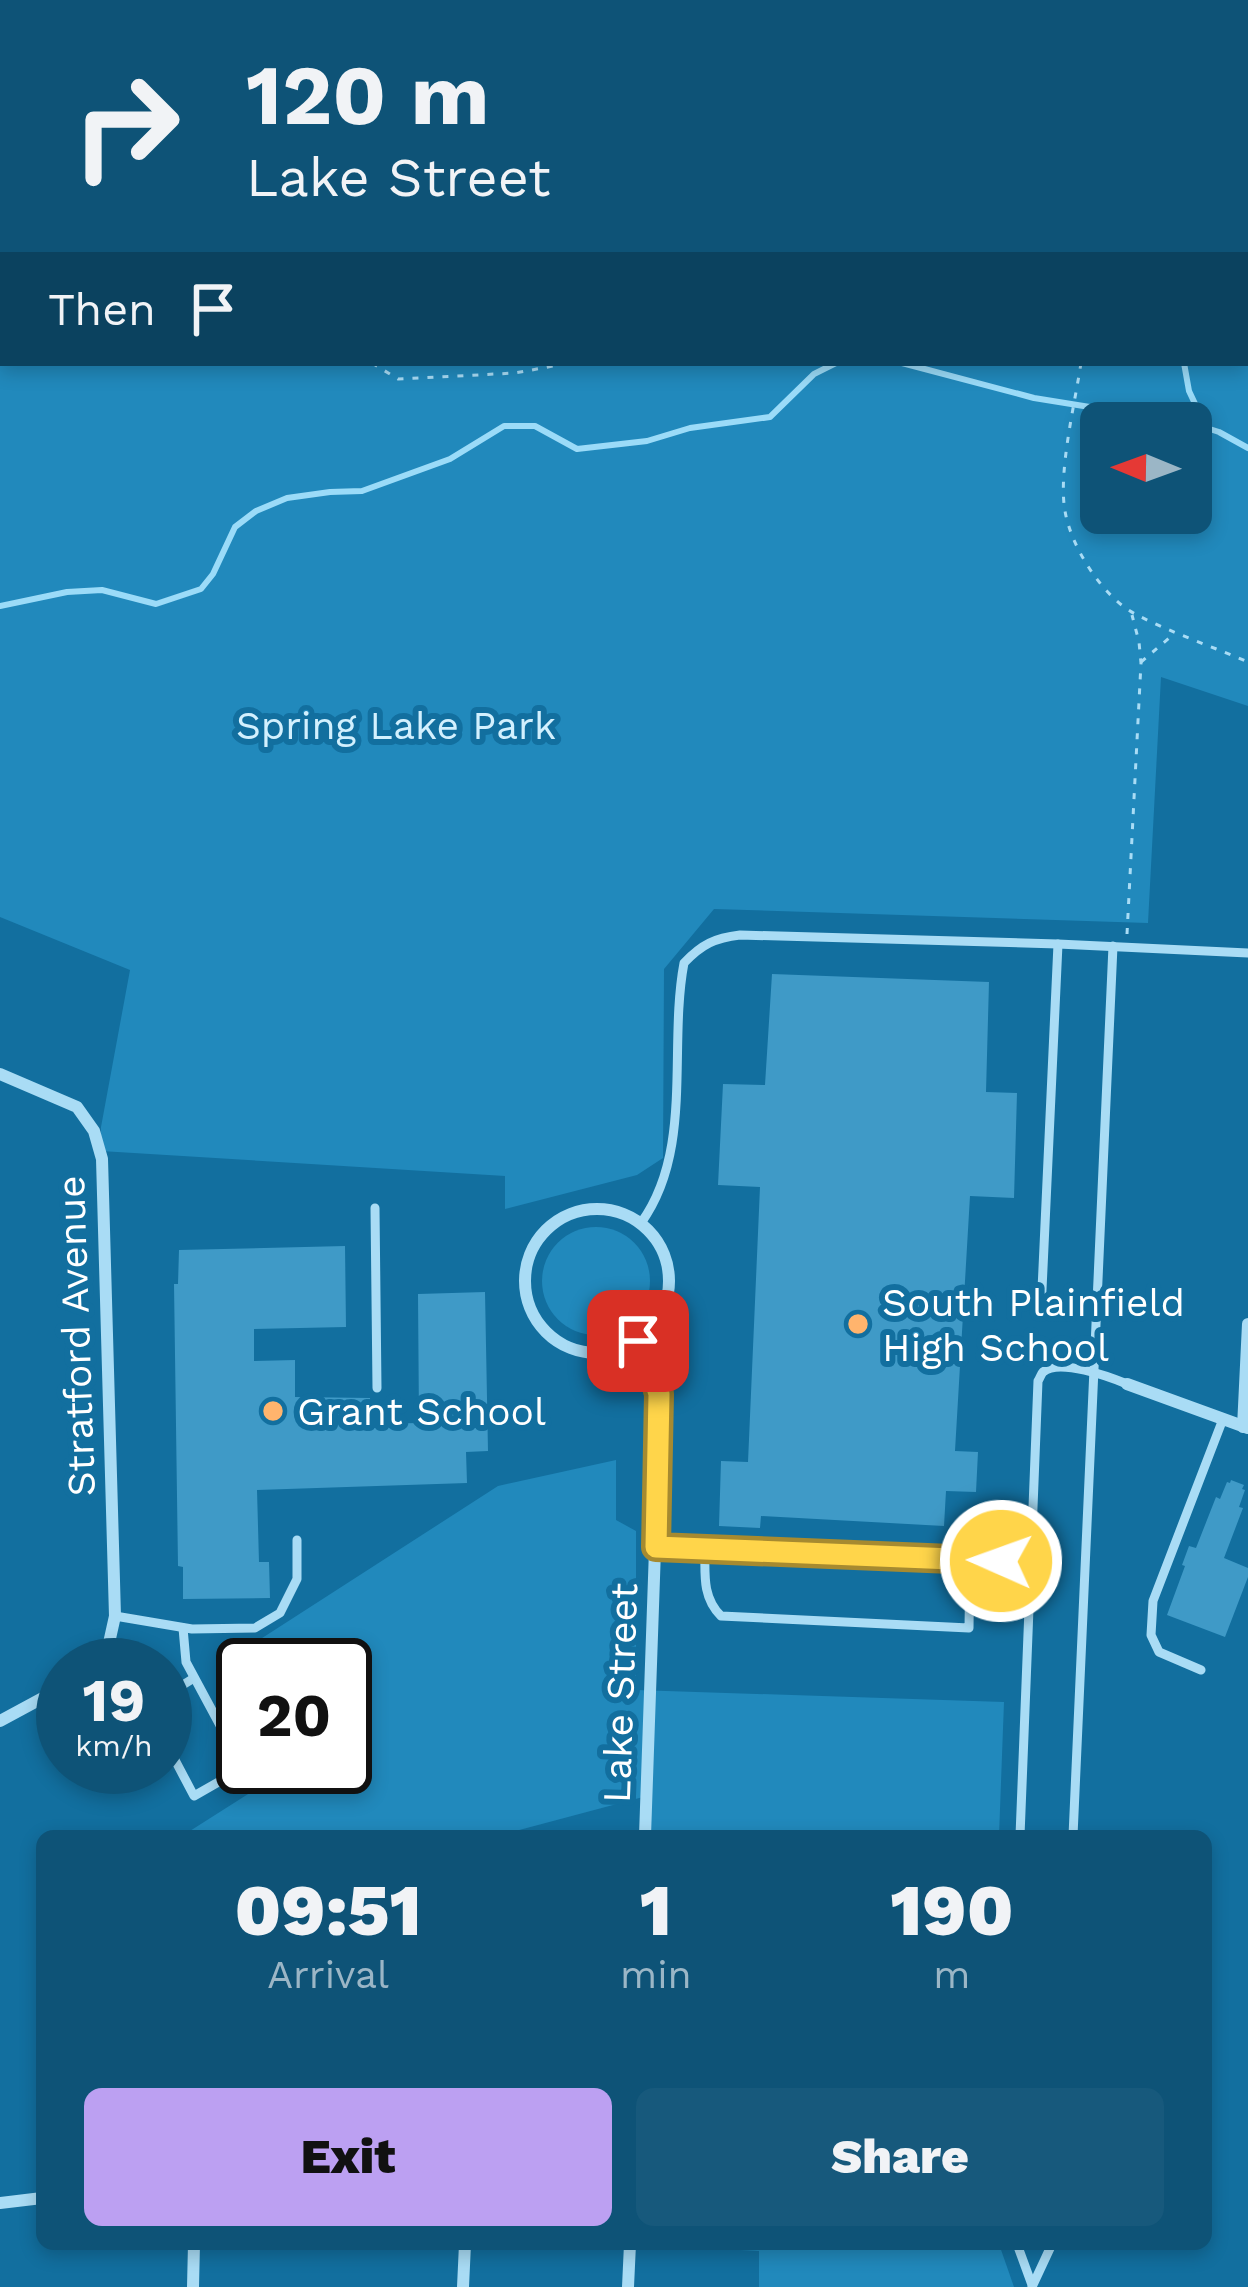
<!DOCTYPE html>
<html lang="en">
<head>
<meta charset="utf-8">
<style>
	:root { --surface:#0e5377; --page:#17597c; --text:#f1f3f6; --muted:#9bb6c6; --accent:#bca0f2 }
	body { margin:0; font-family:"Work Sans",sans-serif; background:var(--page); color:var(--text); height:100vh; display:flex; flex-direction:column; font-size:45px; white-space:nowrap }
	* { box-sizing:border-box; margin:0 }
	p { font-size:39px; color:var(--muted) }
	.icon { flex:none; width:66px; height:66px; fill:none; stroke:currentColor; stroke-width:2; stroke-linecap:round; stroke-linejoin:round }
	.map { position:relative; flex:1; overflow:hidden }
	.details { position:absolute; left:36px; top:1830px; width:1176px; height:420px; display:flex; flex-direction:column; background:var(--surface); border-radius:18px; box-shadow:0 6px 18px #0003 }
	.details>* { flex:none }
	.hud { position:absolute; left:0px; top:0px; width:1248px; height:366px; box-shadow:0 6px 18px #0003; background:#0e5377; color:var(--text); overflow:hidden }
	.needle { width:78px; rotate:271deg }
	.controls { position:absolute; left:1080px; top:402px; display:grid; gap:24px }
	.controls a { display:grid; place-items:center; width:132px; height:132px; border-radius:18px; background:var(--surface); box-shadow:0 6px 18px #0003; font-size:60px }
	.speed { position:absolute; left:36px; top:1638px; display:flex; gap:24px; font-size:60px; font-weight:700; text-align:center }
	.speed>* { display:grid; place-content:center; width:156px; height:156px; border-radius:50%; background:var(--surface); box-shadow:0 6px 18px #0003; line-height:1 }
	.speed small { font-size:30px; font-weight:400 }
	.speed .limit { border:6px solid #111; border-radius:18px; background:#fff; color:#111 }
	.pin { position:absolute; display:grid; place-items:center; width:102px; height:102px; color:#fff; margin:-51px; border-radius:24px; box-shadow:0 6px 18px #0006 }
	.me { position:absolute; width:132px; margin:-66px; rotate:272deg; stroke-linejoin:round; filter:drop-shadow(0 0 9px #0008) }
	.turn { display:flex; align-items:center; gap:42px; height:252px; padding:0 48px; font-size:54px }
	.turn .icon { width:156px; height:156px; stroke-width:2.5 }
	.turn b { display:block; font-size:84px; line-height:102px }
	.then { display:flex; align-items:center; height:114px; padding:0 48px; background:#0003; gap:24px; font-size:45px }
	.eta { display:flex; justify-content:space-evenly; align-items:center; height:204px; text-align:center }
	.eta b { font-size:72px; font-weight:800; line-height:84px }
	.primary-button { display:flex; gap:24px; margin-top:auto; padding:24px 48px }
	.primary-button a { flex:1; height:138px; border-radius:18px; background:var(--accent); color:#111; font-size:48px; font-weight:800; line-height:138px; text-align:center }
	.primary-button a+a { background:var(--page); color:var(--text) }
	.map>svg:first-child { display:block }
	.green { fill:#2189bc; fill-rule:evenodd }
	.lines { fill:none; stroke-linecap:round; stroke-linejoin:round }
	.stream { stroke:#9bdbf8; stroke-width:6 }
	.building { fill:#3f9ac7 }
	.path { stroke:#a9dcf5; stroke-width:3; stroke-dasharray:6 9; stroke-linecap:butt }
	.service { stroke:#a9dcf5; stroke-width:9 }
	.minor { stroke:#a9dcf5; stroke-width:12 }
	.route-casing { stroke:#a68a30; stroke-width:30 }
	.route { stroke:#ffd54a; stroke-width:21 }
	.poi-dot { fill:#ffb46d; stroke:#126f9f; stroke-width:4.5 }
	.labels { text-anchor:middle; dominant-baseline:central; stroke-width:12; stroke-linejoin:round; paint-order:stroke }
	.park-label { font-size:39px; fill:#d2f0fe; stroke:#126f9f }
	.poi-label { font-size:39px; fill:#fff; stroke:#126f9f; text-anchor:start }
	.street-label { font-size:39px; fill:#fff; stroke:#126f9f }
</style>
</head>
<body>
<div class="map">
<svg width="1248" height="2287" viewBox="0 0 1248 2287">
	<rect width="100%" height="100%" fill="#126f9f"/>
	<g class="green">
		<path d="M3,155V363H1245V185L1248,191V706L1161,677L1148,923L714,909L664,969L663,1158L637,1175L505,1209V1176L101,1151V1127L130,970L0,917V160ZM1101,423H1191V513H1101Z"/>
		<circle cx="596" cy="1281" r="54"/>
		<path d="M616,1460V1520L636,1531V1690L1004,1702L999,1836H643V1797L497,1836H182L286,1770L285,1767H345V1665H243V1693L225,1662L498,1486Z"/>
		<path d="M629,2244H999L1014,2287H759V2251Z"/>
	</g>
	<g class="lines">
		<g class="stream">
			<path d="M1033,0L1034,3"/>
			<path d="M902,363L1034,398L1189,423"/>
			<path d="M1184,363L1189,391L1206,427"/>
			<path d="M1191,423L1219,432L1248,448"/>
			<path d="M0,606L67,592L102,590L156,604L201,589L213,574L235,527L256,511L287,498L330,492L362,491L450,459L504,426H535L577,449L647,441L690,428L770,417L814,374L836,363"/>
		</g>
	</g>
	<g class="building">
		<path d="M772,974L989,982L986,1092L1017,1093L1014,1198L970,1196L955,1451L978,1452L976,1492L946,1491L944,1526L761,1516L760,1528L719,1526L721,1461L748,1462L760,1187L718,1185L723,1084L765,1085Z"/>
		<path d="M345,1246L346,1327L254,1329V1361L295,1360V1397L370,1398L371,1424L419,1423L418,1294L485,1292L488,1451L466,1452L467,1483L257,1490L259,1562H269L270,1598L183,1599V1567L178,1566L174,1284H178L179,1250Z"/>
		<path d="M1231,1480L1244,1485L1242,1489L1245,1490L1239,1507L1243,1508L1224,1558L1248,1568V1577L1225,1637L1167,1615L1185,1566L1182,1565L1189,1546L1196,1548L1216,1497L1220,1499L1227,1482L1230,1483Z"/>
	</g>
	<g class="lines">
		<g class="path">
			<path d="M989,0L990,3"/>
			<path d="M1245,324L1248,328"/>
			<path d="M0,338L3,336"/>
			<path d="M372,363L398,379L515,373L570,363"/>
			<path d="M1081,363C1075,403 1058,472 1065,511C1071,547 1103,598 1137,615C1172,633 1211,646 1248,662"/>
			<path d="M1141,662L1175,633"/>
			<path d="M1127,934L1141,663L1139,642L1132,615"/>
		</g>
		<g class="service">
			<path d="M944,0L945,3"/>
			<path d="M1058,944L1041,1311L1095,1314"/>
			<path d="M375,1208L377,1388"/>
			<path d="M641,1223C694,1150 668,1048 684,963C702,944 715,938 740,935L1058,944L1248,953"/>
			<path d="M656,1547L1032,1561"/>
			<path d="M705,1549C705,1574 702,1597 721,1616L969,1628L970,1560"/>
			<path d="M115,1616L192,1629L255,1628L280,1613L297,1579V1540"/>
			<path d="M1201,1670L1159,1652L1151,1635L1153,1601L1223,1419"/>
			<path d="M165,1696L194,1678"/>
			<path d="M165,1741L194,1796L243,1768L186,1662L183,1628"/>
			<path d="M1020,1836L1038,1381C1040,1378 1041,1374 1043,1372C1059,1358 1110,1377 1127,1384"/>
			<path d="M1073,1836L1113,946"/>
			<path d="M1017,2244L1032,2285"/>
			<path d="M1032,2287L1052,2244"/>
		</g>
		<g class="minor">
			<path d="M723,0L724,3"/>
			<path d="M296,3L298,0"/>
			<path d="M0,72L3,74"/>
			<path d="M0,1074L77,1107L94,1131L102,1159L115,1616L107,1652L94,1665"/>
			<circle cx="597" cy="1281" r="72"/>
			<path d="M637,1341L657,1381L660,1406L645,1836"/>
			<path d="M1127,1384L1248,1428"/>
			<path d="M1243,1427L1248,1324"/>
			<path d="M0,1721L63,1687"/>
			<path d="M0,2203L42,2198"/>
			<path d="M193,2287L194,2244"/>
			<path d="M463,2287L465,2244"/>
			<path d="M628,2287L630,2244"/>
		</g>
	</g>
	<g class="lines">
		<g class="route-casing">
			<path id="route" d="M638,1341L649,1361L659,1394L656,1547L1001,1561"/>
		</g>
		<use href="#route" class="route"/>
	</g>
	<g class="poi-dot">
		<circle cx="858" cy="1324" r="12"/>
		<circle cx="273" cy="1411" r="12"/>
	</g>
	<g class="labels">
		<g class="park-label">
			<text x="396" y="725">Spring Lake Park</text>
		</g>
		<g class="poi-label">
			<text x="882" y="1302">South Plainfield<tspan x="882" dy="45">High School</tspan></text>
			<text x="297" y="1411">Grant School</text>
		</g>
		<g class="street-label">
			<text transform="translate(76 1336) rotate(-92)">Stratford Avenue</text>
			<text transform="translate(620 1693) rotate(-88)">Lake Street</text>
		</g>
	</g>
</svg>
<div class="controls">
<a><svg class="needle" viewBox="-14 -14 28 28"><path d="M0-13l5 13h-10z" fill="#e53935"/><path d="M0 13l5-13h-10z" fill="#9bb6c6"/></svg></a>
</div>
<div class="speed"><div>19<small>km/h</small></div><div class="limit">20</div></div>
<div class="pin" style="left:638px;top:1341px;background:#d93025"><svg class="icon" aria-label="arrive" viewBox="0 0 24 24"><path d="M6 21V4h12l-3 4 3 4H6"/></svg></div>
<svg class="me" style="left:1001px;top:1561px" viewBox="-20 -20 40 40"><circle r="17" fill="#ffd54a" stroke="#fff" stroke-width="3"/><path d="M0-11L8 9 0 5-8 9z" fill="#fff"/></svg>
<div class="hud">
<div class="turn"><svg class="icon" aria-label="right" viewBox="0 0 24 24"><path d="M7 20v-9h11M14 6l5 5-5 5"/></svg><div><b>120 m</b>Lake Street</div></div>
<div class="then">Then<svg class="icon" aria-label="arrive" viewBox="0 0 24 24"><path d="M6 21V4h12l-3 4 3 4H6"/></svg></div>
</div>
<section class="details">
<div class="eta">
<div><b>09:51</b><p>Arrival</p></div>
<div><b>1</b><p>min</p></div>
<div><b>190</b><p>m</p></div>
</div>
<div class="primary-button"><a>Exit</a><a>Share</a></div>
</section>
</div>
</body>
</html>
